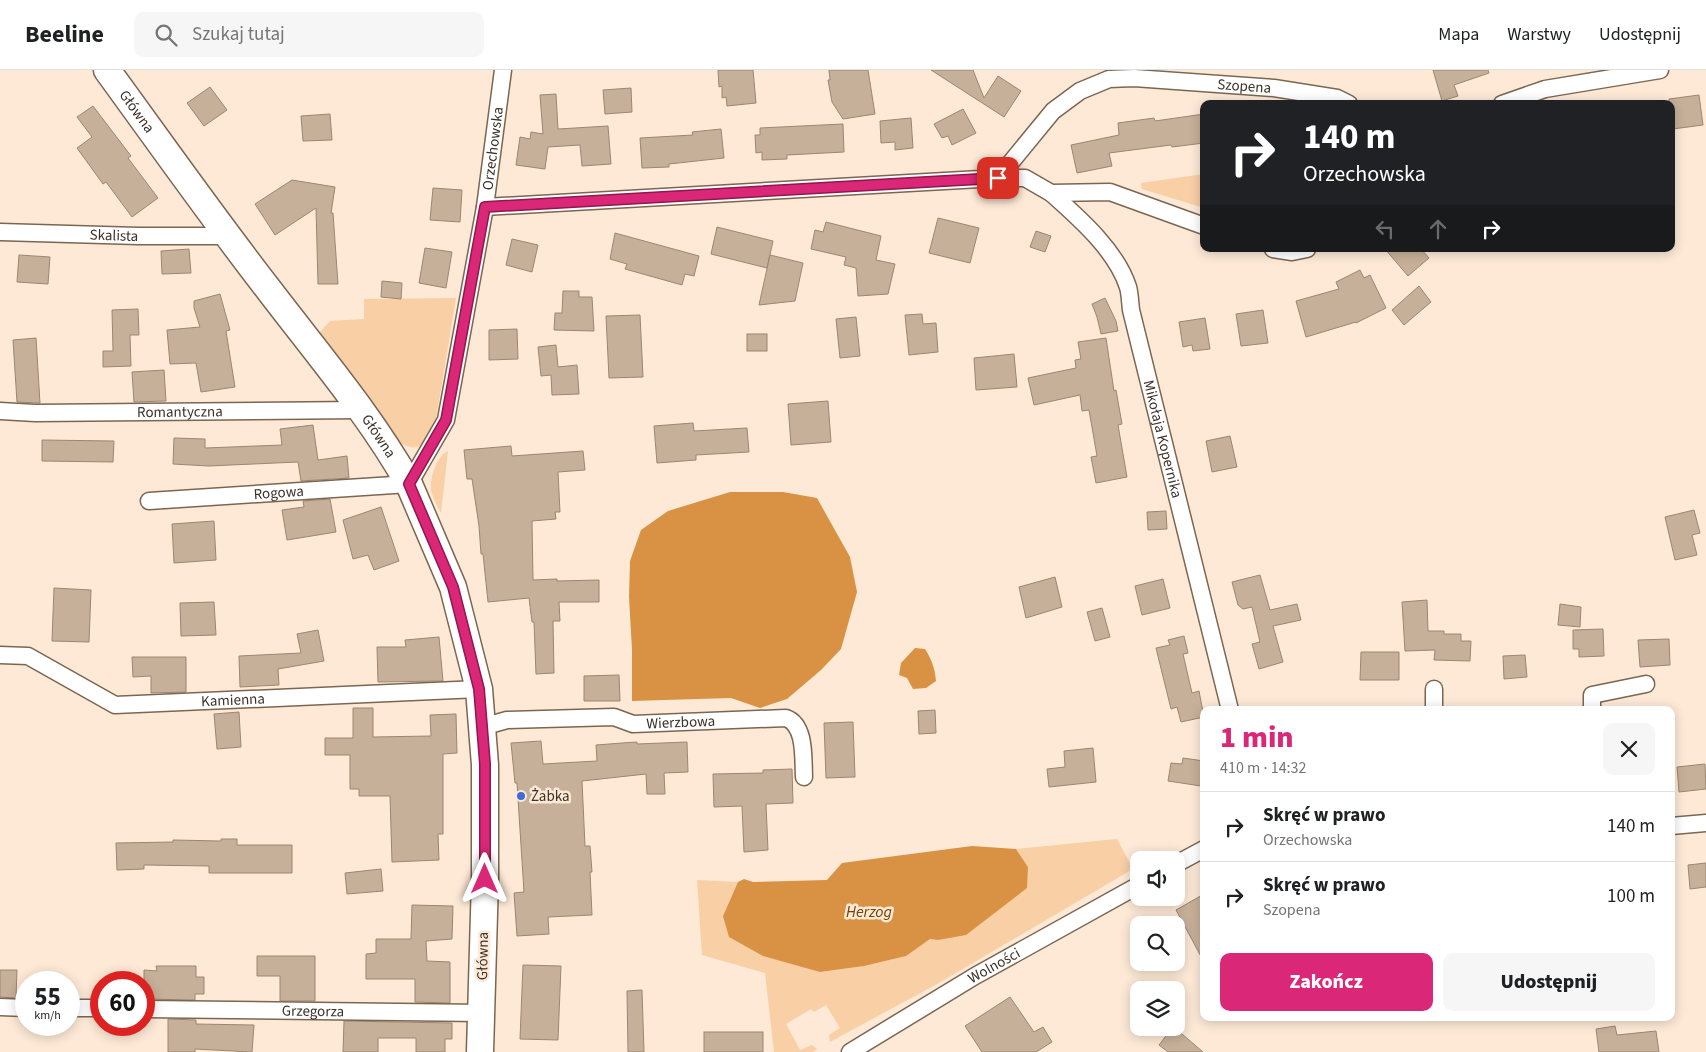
<!DOCTYPE html>
<html lang="pl">
<head>
<meta charset="utf-8">
<style>
	:root { --surface:#fff; --page:#f6f6f6; --text:#202124; --muted:#757577; --line:#e0e0e0; --accent:#db2777 }
	body { margin:0; font-family:"Source Sans 3",sans-serif; background:var(--page); color:var(--text); height:100vh; display:flex; flex-direction:column; font-size:19px; white-space:nowrap }
	* { box-sizing:border-box; margin:0 }
	p { font-size:16px; color:var(--muted) }
	.icon { flex:none; width:28px; height:28px; fill:none; stroke:currentColor; stroke-width:2; stroke-linecap:round; stroke-linejoin:round }
	.map { position:relative; flex:1; overflow:hidden }
	.panel { position:absolute; left:1200px; top:636px; width:475px; height:315px; display:flex; flex-direction:column; background:var(--surface); border-radius:10px; box-shadow:0 2px 12px #0003 }
	.panel>* { flex:none }
	.hud { position:absolute; left:1200px; top:30px; width:475px; height:152px; border-radius:10px; box-shadow:0 2px 12px #0003; background:#202124; color:#fff; overflow:hidden }
	.fabs { position:absolute; left:1130px; top:781px; display:grid; gap:10px }
	.fabs a { display:grid; place-items:center; width:55px; height:55px; border-radius:10px; background:var(--surface); box-shadow:0 2px 12px #0003; font-size:25px }
	.speed { position:absolute; left:15px; top:901px; display:flex; gap:10px; font-size:25px; font-weight:700; text-align:center }
	.speed>* { display:grid; place-content:center; width:65px; height:65px; border-radius:50%; background:var(--surface); box-shadow:0 2px 12px #0003; line-height:1 }
	.speed small { font-size:12px; font-weight:400 }
	.speed .limit { border:8px solid #d22; background:#fff; color:#111 }
	.pin { position:absolute; display:grid; place-items:center; width:42px; height:42px; color:#fff; margin:-21px; border-radius:10px; box-shadow:0 2px 8px #0006 }
	.me { position:absolute; width:55px; margin:-28px; rotate:0deg; stroke-linejoin:round; filter:drop-shadow(0 0 4px #0008) }
	.turn { display:flex; align-items:center; gap:18px; height:105px; padding:0 20px; font-size:22px }
	.turn .icon { width:65px; height:65px; stroke-width:2.5 }
	.turn b { display:block; font-size:35px; line-height:42px }
	.lanes { display:flex; align-items:center; height:48px; padding:0 20px; background:#0003; justify-content:center; gap:25px; direction:ltr }
	.lanes .off { opacity:.35 }
	.round { display:grid; place-items:center; flex:none; width:52px; height:52px; border-radius:10px; background:var(--page) }
	.head { display:flex; align-items:center; justify-content:space-between; height:85px; padding:0 20px }
	h1 { font-size:30px; font-weight:800; line-height:38px; color:var(--accent) }
	.action { display:flex; gap:10px; margin-top:auto; padding:10px 20px }
	.action a { flex:1; height:58px; border-radius:10px; background:var(--accent); color:#fff; font-size:20px; font-weight:800; line-height:58px; text-align:center }
	.action a+a { background:var(--page); color:var(--text) }
	ul { padding:0; list-style:none }
	li { display:flex; align-items:center; gap:15px; height:70px; padding:0 20px; border-top:1px solid var(--line) }
	li div { flex:1 }
	li b { display:block; font-size:19px }
	li em { font-style:normal }
	header { display:flex; align-items:center; gap:30px; box-sizing:border-box; height:70px; padding:0 25px; background:var(--surface); border-bottom:1px solid var(--line) }
	header strong { font-size:24px }
	nav { display:flex; gap:28px; margin-inline-start:auto; font-size:18px }
	.search { width:350px; height:45px; background:var(--page); display:flex; align-items:center; gap:12px; box-sizing:border-box; padding:0 18px; border-radius:10px; color:var(--muted); font-size:19px }
	.map>svg:first-child { display:block }
	.green { fill:#f9cfa6 }
	.water { fill:#d99244 }
	.building { fill:#c7b099; stroke:#9d8671 }
	.lines { fill:none; stroke-linecap:round; stroke-linejoin:round }
	.minor-casing { stroke:#7b6651; stroke-width:19 }
	.primary-casing { stroke:#7b6651; stroke-width:29 }
	.minor { stroke:#fff; stroke-width:16 }
	.primary { stroke:#fff; stroke-width:26 }
	.route-casing { stroke:#8e194d; stroke-width:12 }
	.route { stroke:#db2777; stroke-width:9 }
	.poi-dot { fill:#406bdd; stroke:#fde9d6; stroke-width:2 }
	.labels { text-anchor:middle; dominant-baseline:central; stroke-width:5; stroke-linejoin:round; paint-order:stroke }
	.street-label { font-size:15px; fill:#3b3229; stroke:#fde9d6 }
	.poi-label { font-size:15px; fill:#3b3229; stroke:#fde9d6; text-anchor:start }
	.water-label { font-size:16px; font-style:italic; fill:#714202; stroke:#fde9d6 }
</style>
</head>
<body>
<header>
<strong>Beeline</strong>
<div class="search"><svg class="icon" aria-label="search" viewBox="0 0 24 24"><circle cx="10" cy="10" r="6"/><path d="M15 15l6 6"/></svg>Szukaj tutaj</div>
<nav><a>Mapa</a><a>Warstwy</a><a>Udostępnij</a></nav>
</header>
<div class="map">
<svg width="1706" height="982" viewBox="0 0 1706 982">
	<rect width="100%" height="100%" fill="#fde9d6"/>
	<g class="green">
		<path d="M1204,104V138L1142,119L1141,113Z"/>
		<path d="M456,228L434,362C423,375 419,382 402,374L320,262L330,251L364,249V229Z"/>
		<path d="M448,381L441,443C438,437 434,430 432,424C428,412 436,386 448,381Z"/>
		<path d="M1117,769L1133,799L937,914L830,972L829,965L840,958L826,935L814,942L811,939L786,954L800,980L812,975L817,979L813,982H774L765,903L702,885L697,810L738,812L723,846L820,902L864,896L905,886L930,869L938,870L1028,797L1016,779Z"/>
	</g>
	<g class="water">
		<path d="M730,422H783L817,428L850,487L857,522L841,579L821,600L787,629L760,638L731,628L632,631V580L629,527L630,491L641,460L668,441Z"/>
		<path d="M915,578L925,579C932,590 935,599 936,611L926,618L913,619L907,608L899,605L901,593Z"/>
		<path d="M972,776L1016,779L1028,797L1027,818L966,865L938,870L930,869L906,886L864,896L820,902L763,886L729,867L723,846L738,812L744,809L753,812L827,810L842,793Z"/>
	</g>
	<g class="building">
		<path d="M718,0H753L756,33L727,36L726,27L722,28V16L719,17Z"/>
		<path d="M829,0H868L875,44L843,49L832,32L828,10H830Z"/>
		<path d="M931,0H973L984,28L998,6L1021,21L1004,47Z"/>
		<path d="M1433,0H1488L1489,3L1454,15L1458,26L1442,31Z"/>
		<path d="M210,17L227,40L204,56L187,33Z"/>
		<path d="M631,18L632,42L605,44L603,20Z"/>
		<path d="M556,24L558,59L608,56L611,94L582,96L580,75L548,77L545,99L516,95L520,67L530,69L531,62L543,64L540,25Z"/>
		<path d="M1699,25L1703,55L1673,59L1671,34H1669V29Z"/>
		<path d="M93,36L131,86L128,88L158,128L132,147L106,112L103,114L77,78L92,67L77,47Z"/>
		<path d="M963,39L976,63L952,75L948,66L942,68L934,54Z"/>
		<path d="M330,44L332,70L303,71L301,46Z"/>
		<path d="M1204,44V73L1172,77L1171,75L1109,83L1112,96L1077,103L1071,75L1119,65L1118,53L1154,48L1155,51Z"/>
		<path d="M911,48L913,78L895,80V72L881,73L880,51Z"/>
		<path d="M843,54L844,82L787,85V89L762,90V82L756,83L755,65H760V58Z"/>
		<path d="M721,59L724,88L669,94V97L642,98L640,68L693,65L692,62Z"/>
		<path d="M292,110L335,117L331,143H333L338,214H318L316,138L275,165L255,134Z"/>
		<path d="M433,118L462,120L460,152L430,150Z"/>
		<path d="M938,148L979,158L970,193L929,183Z"/>
		<path d="M826,152L881,166L876,190L895,194L888,224L858,226L856,198L844,195L846,187L811,179L815,160L823,162Z"/>
		<path d="M717,157L773,171L767,198L711,184Z"/>
		<path d="M1036,161L1051,166L1045,182L1030,177Z"/>
		<path d="M615,163L699,186L694,206L685,204L682,215L625,199L627,194L610,189Z"/>
		<path d="M512,169L538,175L532,202L506,195Z"/>
		<path d="M425,178L452,182L446,218L419,213Z"/>
		<path d="M189,179L191,203L162,204L161,181Z"/>
		<path d="M1385,179H1421L1429,188L1408,206Z"/>
		<path d="M19,185L50,187L48,214L17,212Z"/>
		<path d="M770,185L803,193L795,231L759,235Z"/>
		<path d="M1360,200L1364,208L1370,205L1386,238L1356,253V252L1306,267L1296,231L1339,219L1336,212Z"/>
		<path d="M382,211L402,213L401,229L381,227Z"/>
		<path d="M1419,216L1431,232L1404,255L1392,240Z"/>
		<path d="M563,221H579V227H592L594,261L554,260L555,243H562Z"/>
		<path d="M220,224L230,260L226,261L235,317L201,322L196,293L170,294L167,260L200,257L194,238V231Z"/>
		<path d="M1105,228L1116,251L1118,261L1101,264L1097,247L1092,234Z"/>
		<path d="M138,239L139,265H130L131,296L103,297V281H113L112,240Z"/>
		<path d="M1263,240L1268,273L1241,276L1236,244Z"/>
		<path d="M922,244L923,254L936,253L938,282L909,285L905,245Z"/>
		<path d="M640,245L643,307L609,308L606,246Z"/>
		<path d="M856,247L860,286L840,288L836,249Z"/>
		<path d="M1205,248L1210,279L1193,281L1192,275L1183,277L1179,252Z"/>
		<path d="M517,259L518,289L489,290V260Z"/>
		<rect x="747" y="264" width="20" height="17"/>
		<path d="M36,268L40,333L17,332L13,270Z"/>
		<path d="M1106,268L1114,321L1116,320L1122,354L1118,355L1127,407L1096,413L1091,387L1097,386L1089,340L1082,341L1080,325L1034,335L1028,308L1076,298L1075,290L1081,289L1078,272Z"/>
		<path d="M556,275L558,297L577,295L579,324L552,325L551,305L541,306L538,277Z"/>
		<path d="M1014,284L1017,317L976,320L974,288Z"/>
		<path d="M164,300L166,331L134,332L132,302Z"/>
		<path d="M828,331L831,372L791,375L788,334Z"/>
		<path d="M693,353L694,361L747,358L749,382L696,385V390L657,393L654,356Z"/>
		<path d="M313,355L318,390L347,386L349,408L301,411L298,392L209,396L173,394L174,368L205,369V378L282,375L280,359Z"/>
		<path d="M1230,366L1237,397L1212,402L1206,371Z"/>
		<path d="M42,370L114,371L113,392L42,391Z"/>
		<path d="M511,376L512,386L583,381L585,400L558,402L560,442H555L556,449L532,451L533,510L557,509V511L599,510V532H559L560,551H553L554,603L536,604L534,552H532L529,528L488,532L483,484H481L479,456L472,409H467L464,380Z"/>
		<path d="M330,429L336,462L287,470L282,440L304,437L303,431Z"/>
		<path d="M381,437L399,491L374,500L368,485L353,489L343,450Z"/>
		<path d="M1694,440L1700,463L1692,465L1697,485L1675,490L1665,447Z"/>
		<path d="M1166,441L1167,459L1148,460L1147,442Z"/>
		<path d="M214,451L216,490L174,493L172,454Z"/>
		<path d="M1260,505L1270,540L1297,534L1301,550L1273,556L1283,592L1259,599L1252,574L1260,572L1252,537L1243,539L1238,535L1232,512Z"/>
		<path d="M1055,507L1062,537L1026,548L1019,517Z"/>
		<path d="M1163,509L1170,538L1142,545L1135,516Z"/>
		<path d="M54,518L91,520L89,572L52,571Z"/>
		<path d="M1427,530L1428,561H1444V564H1461V571H1471L1470,591L1434,590L1435,580L1405,581L1402,532Z"/>
		<path d="M214,532L216,565L181,566L180,533Z"/>
		<path d="M1560,534L1581,537L1580,557L1558,555Z"/>
		<path d="M1102,538L1110,567L1095,571L1087,542Z"/>
		<path d="M1603,559L1604,586L1579,587V579H1573V560Z"/>
		<path d="M318,560L324,591L278,599L279,615L240,617L239,586L301,583L297,564Z"/>
		<path d="M1184,566L1188,583L1183,584L1192,623L1199,621L1204,647L1181,652L1177,637L1171,639L1156,578L1170,575L1168,570Z"/>
		<path d="M439,567L443,611L378,612L377,577H406L405,570Z"/>
		<path d="M1669,569L1670,595L1640,597L1638,570Z"/>
		<path d="M1361,582H1399V610H1360Z"/>
		<path d="M1525,585L1527,607L1504,609L1503,586Z"/>
		<path d="M132,587H186V622L151,623V606L133,607Z"/>
		<path d="M619,605L620,631H584V606Z"/>
		<path d="M353,638H373V667L431,666L430,645L456,644L457,683L443,684V764H438L439,790L392,792L390,726H359V719H350V685H325V668H353Z"/>
		<path d="M935,640L936,663L919,664L918,641Z"/>
		<path d="M239,642L241,677L217,679L214,644Z"/>
		<path d="M853,652L855,707L826,708L824,653Z"/>
		<path d="M541,671L543,694L597,691L596,675L622,673L637,672V674L687,672L688,702L664,703L665,724H647L646,704L582,711L585,776H590L592,802H590L592,845L548,847L549,864L517,866L514,823L524,822L517,713H515L511,673Z"/>
		<path d="M1093,678L1096,712L1049,717L1047,699L1065,697L1064,681Z"/>
		<path d="M1183,688L1204,691L1201,716L1168,711L1171,693L1182,694Z"/>
		<path d="M1705,694L1706,719L1679,722L1677,697Z"/>
		<path d="M792,699L793,733L766,734L768,780L744,782L742,736L714,737L713,704L763,703V700Z"/>
		<path d="M221,769H237V775H292V803H209V796L144,795V799L117,800L116,773L173,772V770L221,771Z"/>
		<path d="M1706,793V817L1690,819L1688,795Z"/>
		<path d="M381,799L383,821L347,824L345,803Z"/>
		<path d="M1204,824V892L1176,840Z"/>
		<path d="M412,835L453,836L452,869L426,871L427,891L450,892V933L415,932V909H366V884L376,883V869H411Z"/>
		<path d="M257,886H315V931H280V906H257Z"/>
		<path d="M523,895L561,896L558,970L520,969Z"/>
		<path d="M156,896H196V907H204V924H195V930L144,929V900L157,901Z"/>
		<path d="M0,900H17L16,928L0,927Z"/>
		<path d="M642,920L644,982H628L627,921Z"/>
		<path d="M1010,927L1034,962L1043,957L1052,972L1036,982H982L965,956Z"/>
		<path d="M168,949L196,950V954L254,955L252,982L195,979V982H168Z"/>
		<path d="M344,951L452,953V969H445V982H416V968H378V982H343Z"/>
		<path d="M1615,956L1617,965L1656,961L1659,982H1599L1596,959Z"/>
		<path d="M1172,958H1175L1203,982H1168L1159,975Z"/>
		<rect x="704" y="962" width="59" height="20"/>
	</g>
	<g class="lines">
		<g class="minor-casing">
			<g id="minor">
				<path d="M1502,34L1545,19L1660,0"/>
				<path d="M998,108H1025L1051,123L1110,122L1204,156"/>
				<path id="s1" d="M1051,123C1079,148 1116,180 1128,217C1130,224 1130,232 1131,240L1230,640"/>
				<path id="s2" d="M485,137L998,108L1053,41L1080,21L1109,9L1134,8L1274,18L1337,28L1349,34"/>
				<path id="s3" d="M0,162L138,166H227"/>
				<path d="M1273,179L1292,182L1307,179"/>
				<path id="s4" d="M0,341L35,343L360,340"/>
				<path id="s5" d="M149,431L409,414L446,350L485,137L503,0"/>
				<path id="s6" d="M0,585L28,586L115,635L479,619"/>
				<path d="M1434,640V619"/>
				<path d="M1592,640V625L1646,614"/>
				<path id="s7" d="M482,657L507,650L614,647L633,654L786,648C806,655 803,689 804,707"/>
				<path d="M1671,756L1706,753"/>
				<path d="M1176,794L1204,779"/>
				<path d="M0,937L26,938"/>
				<path d="M69,938H101"/>
				<path id="s8" d="M144,939L482,943"/>
				<path id="s9" d="M850,982L975,906L1139,815"/>
			</g>
		</g>
		<g class="primary-casing">
			<g id="primary">
				<path id="s10" d="M107,0C161,74 213,148 269,220C317,283 370,345 409,414L453,517L479,619L485,695V809L480,982"/>
			</g>
		</g>
		<use href="#minor" class="minor"/>
		<use href="#primary" class="primary"/>
	</g>
	<g class="lines">
		<g class="route-casing">
			<path id="route" d="M485,809V694L479,619L453,517L409,414L446,350L485,137L998,108"/>
		</g>
		<use href="#route" class="route"/>
	</g>
	<circle class="poi-dot" cx="521" cy="726" r="5"/>
	<g class="labels">
		<g class="street-label">
			<text stroke="none"><textPath href="#s2" startOffset="801">Szopena</textPath></text>
			<text stroke="none"><textPath href="#s10" startOffset="51">Główna</textPath></text>
			<text stroke="none"><textPath href="#s5" startOffset="610">Orzechowska</textPath></text>
			<text stroke="none"><textPath href="#s3" startOffset="114">Skalista</textPath></text>
			<text stroke="none"><textPath href="#s4" startOffset="180">Romantyczna</textPath></text>
			<text stroke="none"><textPath href="#s10" startOffset="456">Główna</textPath></text>
			<text stroke="none"><textPath href="#s1" startOffset="279">Mikołaja Kopernika</textPath></text>
			<text stroke="none"><textPath href="#s5" startOffset="130">Rogowa</textPath></text>
			<text stroke="none"><textPath href="#s6" startOffset="246">Kamienna</textPath></text>
			<text stroke="none"><textPath href="#s7" startOffset="201">Wierzbowa</textPath></text>
			<text transform="translate(483 886) rotate(-89)">Główna</text>
			<text stroke="none"><textPath href="#s9" startOffset="168">Wolności</textPath></text>
			<text stroke="none"><textPath href="#s8" startOffset="169">Grzegorza</textPath></text>
		</g>
		<g class="poi-label">
			<text x="531" y="726">Żabka</text>
		</g>
		<g class="water-label">
			<text x="869" y="842">Herzog</text>
		</g>
	</g>
</svg>
<div class="fabs">
<a><svg class="icon" aria-label="sound" viewBox="0 0 24 24"><path d="M4 9h4l5-4v14l-5-4H4zM17 9q2 3 0 6"/></svg></a>
<a><svg class="icon" aria-label="search" viewBox="0 0 24 24"><circle cx="10" cy="10" r="6"/><path d="M15 15l6 6"/></svg></a>
<a><svg class="icon" aria-label="layers" viewBox="0 0 24 24"><path d="M12 4l9 5-9 5-9-5zM3 14l9 5 9-5"/></svg></a>
</div>
<div class="speed"><div>55<small>km/h</small></div><div class="limit">60</div></div>
<div class="pin" style="left:998px;top:108px;background:#d93025"><svg class="icon" aria-label="arrive" viewBox="0 0 24 24"><path d="M6 21V4h12l-3 4 3 4H6"/></svg></div>
<svg class="me" style="left:485px;top:809px" viewBox="-20 -20 40 40"><path d="M0-17L14 15 0 8-14 15z" fill="#db2777" stroke="#fff" stroke-width="4"/></svg>
<div class="hud">
<div class="turn"><svg class="icon" aria-label="right" viewBox="0 0 24 24"><path d="M7 20v-9h11M14 6l5 5-5 5"/></svg><div><b>140 m</b>Orzechowska</div></div>
<div class="lanes"><svg class="icon off" aria-label="left" viewBox="0 0 24 24"><path d="M17 20v-9H6M10 6l-5 5 5 5"/></svg><svg class="icon off" aria-label="ahead" viewBox="0 0 24 24"><path d="M12 20V5M6 11l6-6 6 6"/></svg><svg class="icon" aria-label="right" viewBox="0 0 24 24"><path d="M7 20v-9h11M14 6l5 5-5 5"/></svg></div>
</div>
<section class="panel">
<div class="head"><div><h1>1 min</h1><p>410 m · 14:32</p></div><a class="round"><svg class="icon" aria-label="close" viewBox="0 0 24 24"><path d="M6 6l12 12M18 6L6 18"/></svg></a></div>
<ul>
<li><svg class="icon" aria-label="right" viewBox="0 0 24 24"><path d="M7 20v-9h11M14 6l5 5-5 5"/></svg><div><b>Skręć w prawo</b><p>Orzechowska</p></div><em>140 m</em></li>
<li><svg class="icon" aria-label="right" viewBox="0 0 24 24"><path d="M7 20v-9h11M14 6l5 5-5 5"/></svg><div><b>Skręć w prawo</b><p>Szopena</p></div><em>100 m</em></li>
</ul>
<div class="action"><a>Zakończ</a><a>Udostępnij</a></div>
</section>
</div>
</body>
</html>
